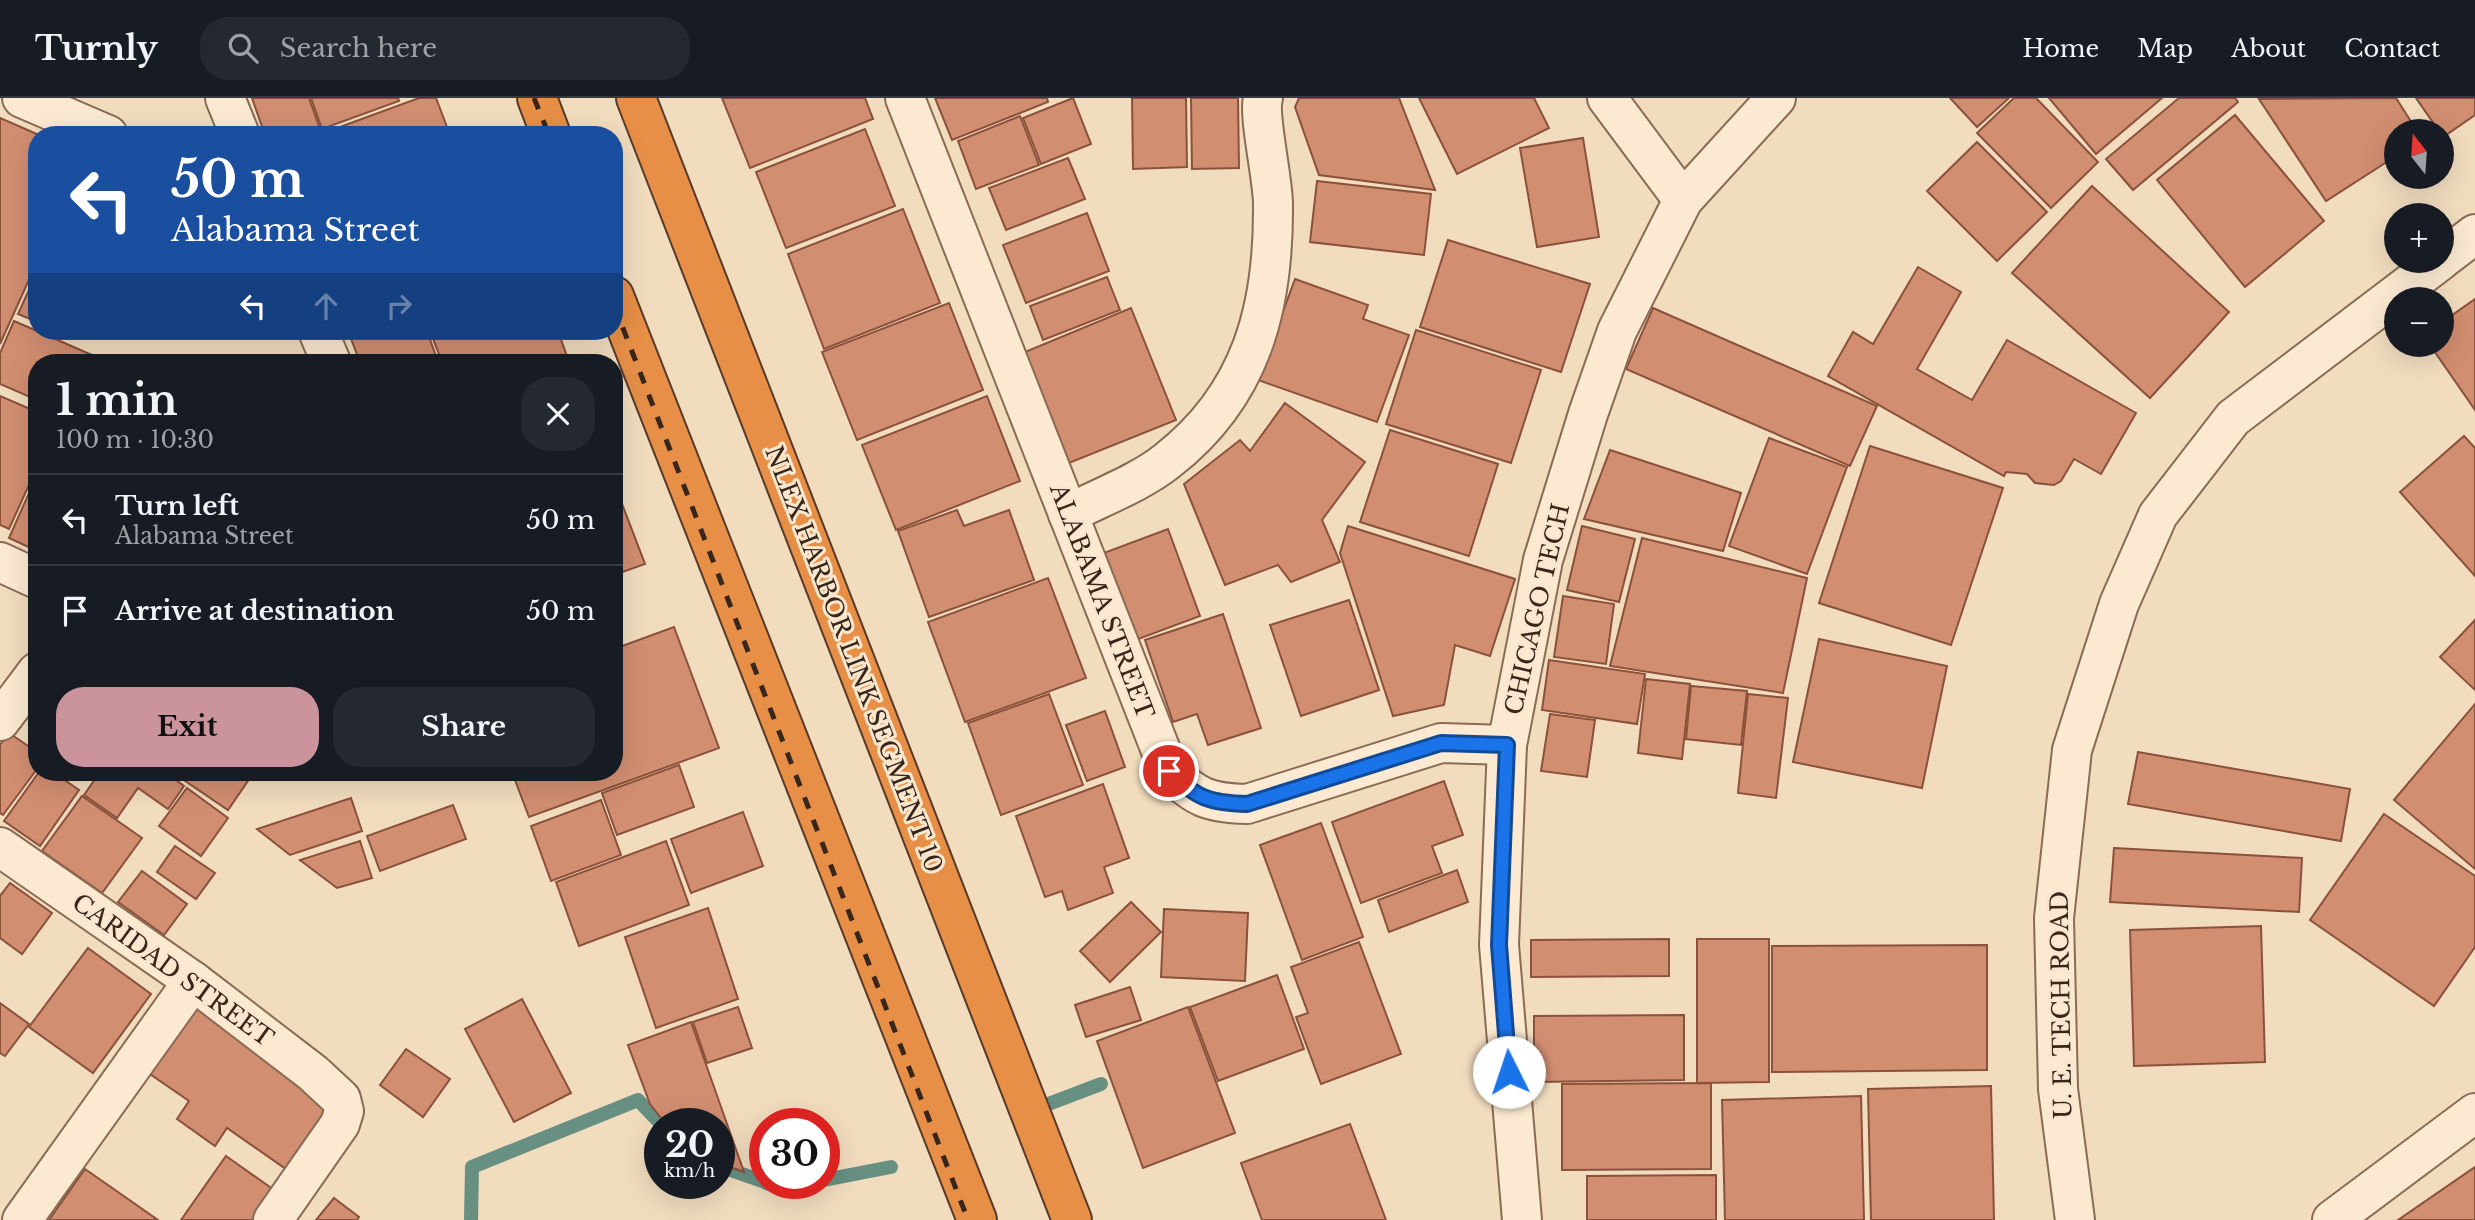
<!DOCTYPE html>
<html lang="en">
<head>
<meta charset="utf-8">
<style>
	:root { --surface:#171b24; --page:#242831; --text:#f1f3f6; --muted:#9ea1a6; --line:#363941; --accent:#cb949d }
	body { margin:0; font-family:"Libre Baskerville",serif; background:var(--page); color:var(--text); height:100vh; display:flex; flex-direction:column; font-size:26px; white-space:nowrap }
	* { box-sizing:border-box; margin:0 }
	p { font-size:23px; color:var(--muted) }
	.icon { flex:none; width:38px; height:38px; fill:none; stroke:currentColor; stroke-width:2; stroke-linecap:round; stroke-linejoin:round }
	.map { position:relative; flex:1; overflow:hidden }
	.sheet { position:absolute; left:28px; top:256px; width:595px; height:427px; display:flex; flex-direction:column; background:var(--surface); border-radius:28px; box-shadow:0 7px 28px #0002 }
	.sheet>* { flex:none }
	.hud { position:absolute; left:28px; top:28px; width:595px; height:214px; border-radius:28px; box-shadow:0 7px 28px #0002; background:#1a4fa0; color:#fff; overflow:hidden }
	.needle { width:46px; rotate:343deg }
	.controls { position:absolute; left:2384px; top:21px; display:grid; gap:14px }
	.controls a { display:grid; place-items:center; width:70px; height:70px; border-radius:50%; background:var(--surface); box-shadow:0 7px 28px #0002; font-size:35px }
	.speed { position:absolute; left:644px; top:1010px; display:flex; gap:14px; font-size:35px; font-weight:700; text-align:center }
	.speed>* { display:grid; place-content:center; width:91px; height:91px; border-radius:50%; background:var(--surface); box-shadow:0 7px 28px #0002; line-height:1 }
	.speed small { font-size:18px; font-weight:400 }
	.speed .limit { border:10px solid #d22; background:#fff; color:#111 }
	.pin { position:absolute; display:grid; place-items:center; width:60px; height:60px; color:#fff; margin:-30px; border:4px solid #fff; border-radius:50%; box-shadow:0 2px 7px #0007 }
	.me { position:absolute; width:77px; margin:-38px; rotate:356deg; stroke-linejoin:round; filter:drop-shadow(0 0 5px #0008) }
	.turn { display:flex; align-items:center; gap:24px; height:147px; padding:0 28px; font-size:32px }
	.turn .icon { width:91px; height:91px; stroke-width:2.5 }
	.turn b { display:block; font-size:49px; line-height:60px }
	.lanes { display:flex; align-items:center; height:66px; padding:0 28px; background:#0003; justify-content:center; gap:35px; direction:ltr }
	.lanes .off { opacity:.35 }
	.round { display:grid; place-items:center; flex:none; width:74px; height:74px; border-radius:28px; background:var(--page) }
	.head { display:flex; align-items:center; justify-content:space-between; height:119px; padding:0 28px }
	h1 { font-size:42px; font-weight:800; line-height:52px }
	.action { display:flex; gap:14px; margin-top:auto; padding:14px 28px }
	.action a { flex:1; height:80px; border-radius:28px; background:var(--accent); color:#111; font-size:28px; font-weight:800; line-height:80px; text-align:center }
	.action a+a { background:var(--page); color:var(--text) }
	ul { padding:0; list-style:none }
	li { display:flex; align-items:center; gap:21px; height:91px; padding:0 28px; border-top:2px solid var(--line) }
	li div { flex:1 }
	li b { display:block; font-size:26px }
	li em { font-style:normal }
	header { display:flex; align-items:center; gap:42px; box-sizing:border-box; height:98px; padding:0 35px; background:var(--surface); border-bottom:2px solid var(--line) }
	header strong { font-size:33px }
	nav { display:flex; gap:38px; margin-inline-start:auto; font-size:24px }
	.search { width:490px; height:63px; background:var(--page); display:flex; align-items:center; gap:18px; box-sizing:border-box; padding:0 24px; border-radius:28px; color:var(--muted); font-size:26px }
	.map>svg:first-child { display:block }
	.lines { fill:none; stroke-linecap:round; stroke-linejoin:round }
	.stream { stroke:#689082; stroke-width:14 }
	.building { fill:#d28e71; stroke:#8b513a; stroke-width:2 }
	.minor-casing { stroke:#8a6b55; stroke-width:42 }
	.highway-casing { stroke:#573a2a; stroke-width:42 }
	.minor { stroke:#fbead1; stroke-width:38 }
	.highway { stroke:#e78f47; stroke-width:38 }
	.rail { stroke:#38261b; stroke-width:5; stroke-dasharray:12 12; stroke-linecap:butt }
	.route-casing { stroke:#114b97; stroke-width:18 }
	.route { stroke:#1a73e8; stroke-width:12 }
	.labels { text-anchor:middle; dominant-baseline:central; stroke-width:6; stroke-linejoin:round; paint-order:stroke }
	.street-label { font-size:24px; fill:#38261b; stroke:#f8e7ce }
</style>
</head>
<body>
<header>
<strong>Turnly</strong>
<div class="search"><svg class="icon" aria-label="search" viewBox="0 0 24 24"><circle cx="10" cy="10" r="6"/><path d="M15 15l6 6"/></svg>Search here</div>
<nav><a>Home</a><a>Map</a><a>About</a><a>Contact</a></nav>
</header>
<div class="map">
<svg width="2475" height="1122" viewBox="0 0 2475 1122">
	<rect width="100%" height="100%" fill="#f1dcbe"/>
	<g class="lines">
		<g class="stream">
			<path d="M1030,1013L1101,986"/>
			<path d="M719,1068L765,1084"/>
			<path d="M824,1082L891,1069"/>
			<path d="M766,1085L780,1090L808,1085"/>
			<path d="M471,1122L472,1069L638,1002L661,1026"/>
		</g>
	</g>
	<g class="building">
		<path d="M252,0H309L320,31L304,37H265Z"/>
		<path d="M311,0H398L399,3L322,31Z"/>
		<path d="M419,0H436L450,37H318Z"/>
		<path d="M722,0H865L873,21L750,70Z"/>
		<path d="M935,0H1047L1048,4L952,42Z"/>
		<path d="M1073,0L1091,46L1041,66L1023,20Z"/>
		<path d="M1132,0H1186L1187,69L1133,71Z"/>
		<path d="M1191,0H1238L1239,70L1192,71Z"/>
		<path d="M1299,0H1399L1435,92L1319,77L1295,9Z"/>
		<path d="M1419,0H1534L1549,30L1457,76Z"/>
		<path d="M1950,0H2009L1977,29Z"/>
		<path d="M2014,0H2036L2098,64L2051,110L1977,35Z"/>
		<path d="M2049,0H2162L2096,56Z"/>
		<path d="M2179,0H2235L2238,4L2133,92L2106,61Z"/>
		<path d="M2396,0L2417,33H2396V58L2326,103L2259,1Z"/>
		<path d="M2416,0H2475V17L2443,39Z"/>
		<path d="M2235,17L2324,123L2245,189L2157,82Z"/>
		<path d="M1020,18L1039,67L976,91L958,43Z"/>
		<path d="M0,20L39,37H37V164L0,246Z"/>
		<path d="M865,31L895,108L786,150L756,74Z"/>
		<path d="M1583,40L1599,139L1537,149L1520,50Z"/>
		<path d="M1977,44L2047,114L1997,163L1927,93Z"/>
		<path d="M1068,60L1085,101L1006,132L989,90Z"/>
		<path d="M1317,83L1431,96L1424,157L1310,144Z"/>
		<path d="M2092,88L2229,214L2150,300L2012,175Z"/>
		<path d="M903,111L940,205L824,251L788,156Z"/>
		<path d="M1087,115L1109,173L1026,205L1003,147Z"/>
		<path d="M1448,142L1590,186L1561,274L1420,229Z"/>
		<path d="M1918,169L1961,194L1917,271L1972,302L2007,242L2136,315L2101,376L2074,361L2061,383L2054,387L2035,385L2027,376L2006,374L2004,378L1828,278L1853,234L1873,246Z"/>
		<path d="M37,174V224L18,216Z"/>
		<path d="M1107,179L1120,212L1043,242L1030,208Z"/>
		<path d="M1295,181L1368,207L1363,221L1409,237L1377,324L1258,282Z"/>
		<path d="M2475,201V312L2430,247H2441V225Z"/>
		<path d="M949,205L983,292L857,342L822,254Z"/>
		<path d="M1131,210L1176,322L1069,365L1025,254Z"/>
		<path d="M1653,210L1877,308L1850,368L1626,271Z"/>
		<path d="M14,223L108,264H37V302L0,286V255Z"/>
		<path d="M1416,232L1541,272L1511,365L1386,326Z"/>
		<path d="M348,233H427L438,264H360Z"/>
		<path d="M430,233H558L569,264H442Z"/>
		<path d="M0,298L37,314V369L9,431L0,427Z"/>
		<path d="M987,298L1020,383L896,432L862,347Z"/>
		<path d="M1285,305L1365,364L1322,422L1340,464L1291,484L1278,467L1225,487L1184,386L1240,342L1250,353Z"/>
		<path d="M1390,332L1498,366L1469,458L1360,424Z"/>
		<path d="M2464,338L2475,350V478L2400,394Z"/>
		<path d="M1769,340L1847,369L1807,476L1729,448Z"/>
		<path d="M1870,348L2003,390L1951,547L1819,505Z"/>
		<path d="M1610,352L1741,395L1723,453L1584,421Z"/>
		<path d="M37,377V453L9,440Z"/>
		<path d="M619,398L645,466L614,477V399Z"/>
		<path d="M957,412L964,428L1009,412L1034,482L929,519L898,433Z"/>
		<path d="M1348,428L1515,481L1490,558L1455,547L1444,607L1393,618L1340,455Z"/>
		<path d="M1582,428L1635,441L1619,504L1567,492Z"/>
		<path d="M1168,431L1200,518L1133,543L1101,456Z"/>
		<path d="M1642,440L1807,480L1783,595L1610,568Z"/>
		<path d="M1048,480L1086,580L965,624L928,524Z"/>
		<path d="M1563,498L1614,506L1606,566L1554,559Z"/>
		<path d="M1349,502L1379,592L1301,618L1270,527Z"/>
		<path d="M1223,516L1261,630L1208,647L1197,616L1173,624L1145,542Z"/>
		<path d="M2475,522V592L2440,559Z"/>
		<path d="M674,529L719,650L529,719L512,674H614V551Z"/>
		<path d="M1819,541L1947,568L1922,690L1793,664Z"/>
		<path d="M1549,562L1645,576L1637,626L1542,612Z"/>
		<path d="M1646,581L1690,586L1682,661L1638,655Z"/>
		<path d="M1691,588L1747,593L1741,647L1686,641Z"/>
		<path d="M1049,596L1083,687L1001,717L968,625Z"/>
		<path d="M1748,596L1788,600L1776,700L1738,695Z"/>
		<path d="M2475,606V771L2394,702Z"/>
		<path d="M1105,613L1125,669L1087,683L1066,627Z"/>
		<path d="M1550,616L1595,622L1587,679L1541,673Z"/>
		<path d="M9,635L37,654V671L3,717L0,715V647Z"/>
		<path d="M2138,654L2350,691L2341,743L2128,706Z"/>
		<path d="M679,667L694,709L617,737L602,695Z"/>
		<path d="M39,674H53L79,692L40,748L4,723Z"/>
		<path d="M100,674H165L184,688L168,711L138,690L117,720L84,697Z"/>
		<path d="M172,674H254L228,712Z"/>
		<path d="M1444,683L1463,737L1432,748L1442,775L1361,805L1332,724Z"/>
		<path d="M1103,686L1129,760L1104,769L1113,795L1068,812L1062,793L1045,799L1016,718Z"/>
		<path d="M187,690L228,720L201,758L159,728Z"/>
		<path d="M82,698L142,740L102,795L42,753Z"/>
		<path d="M351,700L362,733L290,757L257,731Z"/>
		<path d="M601,702L621,757L551,783L531,728Z"/>
		<path d="M453,707L466,741L380,773L367,738Z"/>
		<path d="M743,714L763,768L691,795L671,741Z"/>
		<path d="M2384,716L2475,778V849L2434,908L2310,822Z"/>
		<path d="M1321,725L1363,839L1302,862L1260,747Z"/>
		<path d="M360,743L372,780L337,790L300,762Z"/>
		<path d="M666,743L689,807L579,848L556,784Z"/>
		<path d="M175,748L215,775L196,801L157,774Z"/>
		<path d="M2114,750L2302,760L2299,814L2110,804Z"/>
		<path d="M1457,772L1468,804L1389,834L1378,802Z"/>
		<path d="M142,773L187,806L164,837L118,804Z"/>
		<path d="M10,785L52,815L22,856L0,840V798Z"/>
		<path d="M1131,804L1161,834L1110,884L1080,853Z"/>
		<path d="M708,810L738,901L656,930L625,839Z"/>
		<path d="M1164,811L1248,815L1245,883L1161,879Z"/>
		<path d="M2261,828L2265,964L2134,968L2130,832Z"/>
		<path d="M1669,841V878L1531,879V842Z"/>
		<path d="M1697,841H1769V984L1697,985Z"/>
		<path d="M1359,844L1401,956L1321,986L1296,919L1308,915L1291,869Z"/>
		<path d="M1987,847V972L1772,974V848Z"/>
		<path d="M88,850L151,896L93,975L29,929Z"/>
		<path d="M1277,877L1304,951L1218,983L1190,909Z"/>
		<path d="M1130,889L1141,922L1086,939L1075,907Z"/>
		<path d="M522,901L571,995L514,1024L465,931Z"/>
		<path d="M0,905L29,926L5,958L0,955Z"/>
		<path d="M194,908L338,1010L293,1076L227,1030L215,1048L177,1021L189,1003L147,974Z"/>
		<path d="M738,909L752,950L707,965L693,924Z"/>
		<path d="M1188,909L1235,1035L1143,1070L1097,943Z"/>
		<path d="M1684,917V982L1534,984V918Z"/>
		<path d="M691,924L744,1074L719,1065V1026H666L650,1006L628,947Z"/>
		<path d="M406,951L450,981L423,1019L380,987Z"/>
		<path d="M1711,985V1071L1562,1072V986Z"/>
		<path d="M1991,988L1994,1122H1871L1868,991Z"/>
		<path d="M1861,998L1864,1122H1725L1722,1002Z"/>
		<path d="M1350,1026L1386,1122H1262L1241,1065Z"/>
		<path d="M226,1058L274,1092L252,1122H181Z"/>
		<path d="M2475,1069V1122H2398Z"/>
		<path d="M85,1071L158,1122H49Z"/>
		<path d="M1716,1077V1122H1587V1078Z"/>
		<path d="M334,1100L359,1119L357,1122H316Z"/>
	</g>
	<g class="lines">
		<g class="minor-casing">
			<g id="minor">
				<path d="M22,0L108,37"/>
				<path d="M225,0L240,37"/>
				<path d="M905,0L1169,673C1196,700 1209,705 1247,706L1441,645L1507,647"/>
				<path d="M1607,0L1683,102"/>
				<path d="M2441,162L2475,136"/>
				<path d="M318,233L331,264"/>
				<path d="M1068,416C1099,400 1141,384 1167,363C1252,297 1274,209 1273,106C1273,81 1258,17 1263,0"/>
				<path d="M0,464L37,481"/>
				<path d="M0,623L37,574"/>
				<path d="M0,749L193,883L313,975L341,1001L344,1013L340,1026L273,1122"/>
				<path d="M22,1122L193,883"/>
				<path d="M1522,1122L1499,847L1507,647L1543,462L1588,316L1617,233L1683,102L1776,0"/>
				<path d="M2075,1122L2058,991L2054,820L2072,652L2119,506L2158,417L2233,320L2440,163"/>
				<path d="M2332,1122L2475,1015"/>
			</g>
		</g>
		<g class="highway-casing">
			<g id="highway">
				<path d="M537,0L551,37"/>
				<path d="M636,0L1072,1122"/>
				<path d="M614,198L977,1122"/>
			</g>
		</g>
		<use href="#minor" class="minor"/>
		<use href="#highway" class="highway"/>
		<g class="rail">
			<path d="M534,0L549,37"/>
			<path d="M614,207L968,1122"/>
		</g>
	</g>
	<g class="lines">
		<g class="route-casing">
			<path id="route" d="M1169,673C1196,700 1209,705 1247,706L1441,645L1507,647L1499,847L1509,974"/>
		</g>
		<use href="#route" class="route"/>
	</g>
	<g class="labels">
		<g class="street-label">
			<text transform="translate(1102 503) rotate(69)">ALABAMA STREET</text>
			<text transform="translate(1537 511) rotate(-77)">CHICAGO TECH</text>
			<text transform="translate(854 561) rotate(69)">NLEX HARBOR LINK SEGMENT 10</text>
			<text transform="translate(173 872) rotate(36)">CARIDAD STREET</text>
			<text transform="translate(2061 907) rotate(-91)">U. E. TECH ROAD</text>
		</g>
	</g>
</svg>
<div class="controls">
<a><svg class="needle" viewBox="-14 -14 28 28"><path d="M0-13l5 13h-10z" fill="#e53935"/><path d="M0 13l5-13h-10z" fill="#9ea1a6"/></svg></a>
<a>+</a>
<a>−</a>
</div>
<div class="speed"><div>20<small>km/h</small></div><div class="limit">30</div></div>
<div class="pin" style="left:1169px;top:673px;background:#d93025"><svg class="icon" aria-label="arrive" viewBox="0 0 24 24"><path d="M6 21V4h12l-3 4 3 4H6"/></svg></div>
<svg class="me" style="left:1509px;top:974px" viewBox="-20 -20 40 40"><circle r="19" fill="#fff"/><path d="M0-13L10 11 0 6-10 11z" fill="#1a73e8"/></svg>
<div class="hud">
<div class="turn"><svg class="icon" aria-label="left" viewBox="0 0 24 24"><path d="M17 20v-9H6M10 6l-5 5 5 5"/></svg><div><b>50 m</b>Alabama Street</div></div>
<div class="lanes"><svg class="icon" aria-label="left" viewBox="0 0 24 24"><path d="M17 20v-9H6M10 6l-5 5 5 5"/></svg><svg class="icon off" aria-label="ahead" viewBox="0 0 24 24"><path d="M12 20V5M6 11l6-6 6 6"/></svg><svg class="icon off" aria-label="right" viewBox="0 0 24 24"><path d="M7 20v-9h11M14 6l5 5-5 5"/></svg></div>
</div>
<section class="sheet">
<div class="head"><div><h1>1 min</h1><p>100 m · 10:30</p></div><a class="round"><svg class="icon" aria-label="close" viewBox="0 0 24 24"><path d="M6 6l12 12M18 6L6 18"/></svg></a></div>
<ul>
<li><svg class="icon" aria-label="left" viewBox="0 0 24 24"><path d="M17 20v-9H6M10 6l-5 5 5 5"/></svg><div><b>Turn left</b><p>Alabama Street</p></div><em>50 m</em></li>
<li><svg class="icon" aria-label="arrive" viewBox="0 0 24 24"><path d="M6 21V4h12l-3 4 3 4H6"/></svg><div><b>Arrive at destination</b></div><em>50 m</em></li>
</ul>
<div class="action"><a>Exit</a><a>Share</a></div>
</section>
</div>
</body>
</html>
